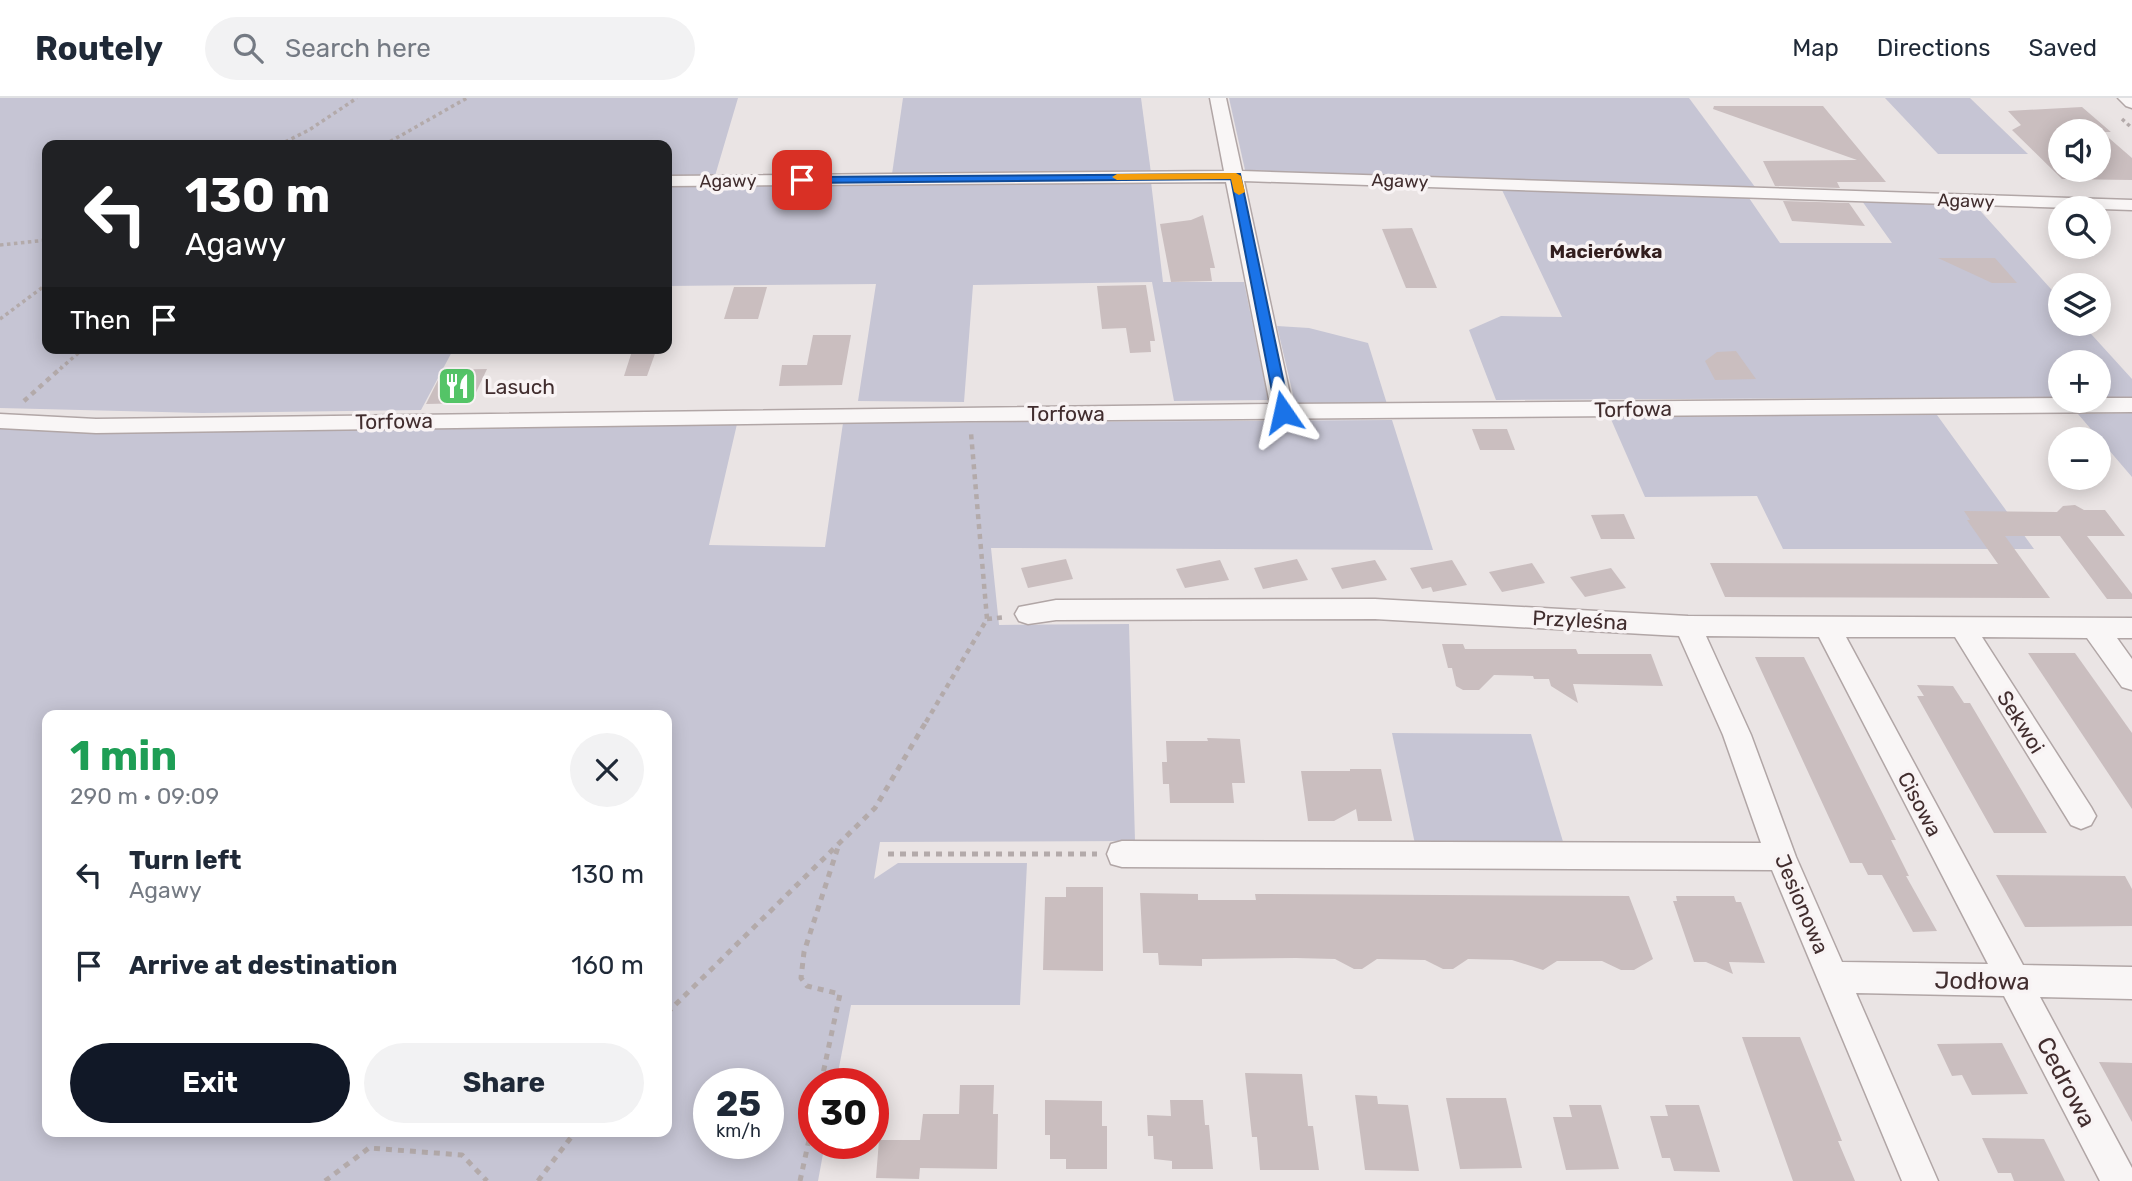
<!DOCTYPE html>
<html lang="en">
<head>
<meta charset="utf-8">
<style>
	:root { --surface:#fff; --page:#f2f2f3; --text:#1f2937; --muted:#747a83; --line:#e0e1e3; --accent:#111827 }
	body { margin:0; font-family:Rubik,sans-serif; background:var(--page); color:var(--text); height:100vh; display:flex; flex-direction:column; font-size:26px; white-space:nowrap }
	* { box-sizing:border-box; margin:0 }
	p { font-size:23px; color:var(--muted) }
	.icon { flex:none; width:38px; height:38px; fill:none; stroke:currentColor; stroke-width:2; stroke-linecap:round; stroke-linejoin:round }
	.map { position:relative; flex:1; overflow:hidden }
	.panel { position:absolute; left:42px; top:612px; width:630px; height:427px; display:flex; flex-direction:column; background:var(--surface); border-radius:14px; box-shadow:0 4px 18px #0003 }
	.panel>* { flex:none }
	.top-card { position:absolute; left:42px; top:42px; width:630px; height:214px; border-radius:14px; box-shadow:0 4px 18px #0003; background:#202124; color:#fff; overflow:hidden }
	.tools { position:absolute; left:2048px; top:21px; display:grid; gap:14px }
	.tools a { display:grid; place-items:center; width:63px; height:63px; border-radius:50%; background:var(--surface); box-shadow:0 4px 18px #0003; font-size:35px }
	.speed { position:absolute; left:693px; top:970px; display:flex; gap:14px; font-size:35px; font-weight:700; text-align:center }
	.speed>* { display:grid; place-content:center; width:91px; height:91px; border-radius:50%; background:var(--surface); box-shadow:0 4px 18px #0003; line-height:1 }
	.speed small { font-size:18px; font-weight:400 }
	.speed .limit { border:10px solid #d22; background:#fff; color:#111 }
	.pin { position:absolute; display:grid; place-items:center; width:60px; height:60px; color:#fff; margin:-30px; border-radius:14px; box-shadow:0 4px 10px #0006 }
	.me { position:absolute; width:77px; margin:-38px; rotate:349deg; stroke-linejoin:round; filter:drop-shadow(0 0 5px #0008) }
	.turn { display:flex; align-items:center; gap:24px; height:147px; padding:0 28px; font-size:32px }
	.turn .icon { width:91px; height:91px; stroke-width:2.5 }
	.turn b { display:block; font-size:49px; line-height:60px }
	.then { display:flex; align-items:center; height:66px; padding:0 28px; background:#0003; gap:14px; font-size:26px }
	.round { display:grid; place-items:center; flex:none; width:74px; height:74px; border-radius:37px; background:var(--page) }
	.overview { display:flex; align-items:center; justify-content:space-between; height:119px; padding:0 28px }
	h1 { font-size:42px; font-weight:700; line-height:52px; color:#1e9e55 }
	.primary-button { display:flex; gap:14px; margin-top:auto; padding:14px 28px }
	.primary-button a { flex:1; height:80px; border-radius:42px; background:var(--accent); color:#fff; font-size:28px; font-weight:700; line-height:80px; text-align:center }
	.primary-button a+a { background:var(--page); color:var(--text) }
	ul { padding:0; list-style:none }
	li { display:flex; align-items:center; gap:21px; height:91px; padding:0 28px }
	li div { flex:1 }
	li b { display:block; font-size:26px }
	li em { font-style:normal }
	header { display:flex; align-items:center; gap:42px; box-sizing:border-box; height:98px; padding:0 35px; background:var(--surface); border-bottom:2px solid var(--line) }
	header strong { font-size:33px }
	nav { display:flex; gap:38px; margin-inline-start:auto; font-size:24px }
	.search { width:490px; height:63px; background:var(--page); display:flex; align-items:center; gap:18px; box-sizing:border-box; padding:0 24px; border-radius:38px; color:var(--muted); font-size:26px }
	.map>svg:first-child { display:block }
	.green { fill:#c6c5d4; fill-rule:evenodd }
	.building { fill:#cabebf; fill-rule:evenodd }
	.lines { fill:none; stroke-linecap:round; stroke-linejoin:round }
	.minor-casing { stroke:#b1a6a6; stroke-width:3 }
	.path-far2 { stroke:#b3aaaa; stroke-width:3.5; stroke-dasharray:3.5 3.5; stroke-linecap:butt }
	.path-far1 { stroke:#b3aaaa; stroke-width:4.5; stroke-dasharray:5 5; stroke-linecap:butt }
	.path { stroke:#b3aaaa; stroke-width:5; stroke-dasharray:6 6; stroke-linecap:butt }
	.minor { fill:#f9f6f6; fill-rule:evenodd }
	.route { fill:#1a73e8; stroke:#114b97; stroke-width:2 }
	.slow { fill:#f59e0b }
	.labels { text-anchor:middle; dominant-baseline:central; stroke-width:7; stroke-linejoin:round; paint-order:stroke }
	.far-street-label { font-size:18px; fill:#412d2e; stroke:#f8f3f4 }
	.far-neighbourhood-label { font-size:19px; font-weight:bold; fill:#331f1f; stroke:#f8f3f4 }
	.poi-label { font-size:21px; fill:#412d2e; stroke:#f8f3f4; text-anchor:start }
	.street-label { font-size:21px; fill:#412d2e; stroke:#f8f3f4 }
	.near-street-label { font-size:24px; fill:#412d2e; stroke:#f8f3f4 }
</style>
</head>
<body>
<header>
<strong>Routely</strong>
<div class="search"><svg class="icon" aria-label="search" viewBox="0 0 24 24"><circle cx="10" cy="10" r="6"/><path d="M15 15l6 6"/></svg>Search here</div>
<nav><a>Map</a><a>Directions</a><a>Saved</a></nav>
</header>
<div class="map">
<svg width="2132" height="1083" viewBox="0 0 2132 1083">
	<rect width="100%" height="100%" fill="#eae4e4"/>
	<g class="green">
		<path d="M0,0H738L712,88L1151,84L1163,184H1244L1268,302L1174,303L1152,184L973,187L964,304L858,303L876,186L667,188V47H47V250H454L421,312L202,315L0,310Z"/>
		<path d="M903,0H1141L1151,75L892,76Z"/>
		<path d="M1229,0H1689L1755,89L1580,85L1245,72Z"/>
		<path d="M1885,0H1970L2028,56H1938Z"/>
		<path d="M1502,92L1749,100L1780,145H1892L1862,103L1975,107L2060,201V226H2082L2132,281V299H2098V264H2060V299L1496,302L1469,232L1501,218L1562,219Z"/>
		<path d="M1277,228L1309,230L1368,245L1387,306L1295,305Z"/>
		<path d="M2132,315V379L2078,316Z"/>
		<path d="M1937,317L2034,451H1783L1757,398L1645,399L1610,319Z"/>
		<path d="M1392,322L1433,452L991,450L999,527L1129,526L1135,743L880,744L874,781L898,765H1027L1020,907H851L836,985H814V1045H825L818,1083H0V327L86,335L737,326L709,447L825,449L843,325ZM47,618H667V1034H47ZM709,985H768V1045H709Z"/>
		<path d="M1392,635L1531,636L1564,747L1415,746Z"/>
	</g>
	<g class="building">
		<path d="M1714,8H1823L1886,84H1837L1840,90L1775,88L1763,63L1857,62L1713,11Z"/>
		<path d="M2082,9L2111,34H2102L2132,60V82L2062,81L2012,32L2021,27L2008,13ZM2060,33H2098V72H2060Z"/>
		<path d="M1783,103L1849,105L1865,128L1792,123Z"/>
		<path d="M1203,117L1215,170H1210L1212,183L1171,184L1160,126L1191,122Z"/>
		<path d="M1412,130L1437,190H1406L1382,131Z"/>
		<path d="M1938,160H1995L2017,185H1992Z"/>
		<path d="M1146,187L1155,243H1150L1151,254L1130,255L1126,230L1102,231L1097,188Z"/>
		<path d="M734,189H767L758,221H724Z"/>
		<path d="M813,237H851L842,287L779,288L782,267H807Z"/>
		<path d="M633,250H657L647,278H624Z"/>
		<path d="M1736,253L1756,281L1715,282L1705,263L1717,254Z"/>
		<path d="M487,271L471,305L426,306L443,272Z"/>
		<path d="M1472,331H1507L1515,352H1480Z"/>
		<path d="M2075,407L2084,412H2105L2125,438H2087L2132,496V501H2107L2060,438H2005L2050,500L1725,499L1710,465L1998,466L1967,422H1970L1964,413L2057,414L2063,408Z"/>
		<path d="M1624,416L1635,441H1601L1591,417Z"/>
		<path d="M1066,461L1073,481L1028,490L1021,470Z"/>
		<path d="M1297,461L1308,482L1263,491L1254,470Z"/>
		<path d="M1220,462L1229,482L1185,490L1176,471Z"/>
		<path d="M1375,462L1387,482L1342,491L1331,470Z"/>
		<path d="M1452,462L1467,487L1433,494L1431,489L1422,491L1410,470Z"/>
		<path d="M1532,465L1545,485L1502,494L1489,474Z"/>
		<path d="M1611,470L1626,490L1585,499L1570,479Z"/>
		<path d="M1442,546H1463L1465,551H1576L1578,556H1651L1663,588L1573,586L1578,605L1551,588L1549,581H1534L1533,578L1494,577L1479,592H1463L1456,588L1452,570H1448Z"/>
		<path d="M2028,555H2075L2132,635V711Z"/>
		<path d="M1755,559H1804L1896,742H1891L1909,778H1906L1937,833L1913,834L1882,777H1868L1862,765H1850Z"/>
		<path d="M1917,587L1953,588L1964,605H1970L2047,735H1994L1917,598H1924Z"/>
		<path d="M1207,640L1240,641L1245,685H1232L1234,705H1170L1169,686H1163L1162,664H1167L1166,643H1208Z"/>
		<path d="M1350,671H1381L1392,723H1358L1356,711L1334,723H1308L1301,673H1350Z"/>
		<path d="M1996,777L2125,778L2132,791V828L2025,829Z"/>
		<path d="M1066,789H1103V873L1043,872L1045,799H1066Z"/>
		<path d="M1140,795L1198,796V802H1256L1255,796L1629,798L1653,861L1634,872H1621L1602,863H1557L1543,872L1512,862L1468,861L1453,871H1443L1425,862L1377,861L1362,871H1354L1335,861L1296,860L1202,861V868L1159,867L1158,855H1143Z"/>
		<path d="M1676,798H1734L1736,804H1741L1765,865L1729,864L1733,876L1706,864H1694L1673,803H1677Z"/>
		<path d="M1742,939H1800L1842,1043H1838L1855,1083H1793Z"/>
		<path d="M2002,945L2028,996L1972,997L1962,977L1952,978L1937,946Z"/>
		<path d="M2099,964L2132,965V1024Z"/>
		<path d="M1245,975L1302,976L1308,1028H1313L1319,1072H1260L1257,1039H1252Z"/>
		<path d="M960,987H994L993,1016H998L997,1071L920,1070L919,1081L876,1080L879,1042H920L923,1016H959Z"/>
		<path d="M1355,997L1377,998L1378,1006L1408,1007L1419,1073L1365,1072Z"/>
		<path d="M1446,1000H1506L1522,1070L1460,1071Z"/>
		<path d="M1045,1002L1102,1003V1028H1107V1071H1066V1061H1050V1037H1045Z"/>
		<path d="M1170,1002H1203L1205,1027H1209L1213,1071H1172V1063L1154,1061L1153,1038H1148L1147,1017L1171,1018Z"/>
		<path d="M1569,1007H1601L1619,1071L1566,1072L1553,1019H1572Z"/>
		<path d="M1665,1007H1699L1720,1074L1674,1073L1670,1060H1662L1650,1018H1668Z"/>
		<path d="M1982,1040L2044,1041L2065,1083H2014L2011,1075H1998Z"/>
	</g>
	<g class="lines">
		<g class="minor-casing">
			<g id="minor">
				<path d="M1210,0H1226L1242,73L2132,102V112L1244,83L1292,306L2060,300V303H2098V300H2132V314L970,323L96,335L0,330V316L96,321L1270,306L1226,84L667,88V78L1224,73Z"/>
				<path d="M2118,0H2132V10L2126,8Z"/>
				<path d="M1375,501L1688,518L2132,520V540H2117L2132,561V592L2122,589L2087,540L1982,539L2091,709L2096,718L2091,727L2081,731L2071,727L1955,539H1846L2023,867L2132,869V901L2040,899L2132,1070V1083H2100L2004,898L1856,895L1938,1083H1902L1772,772L1122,769L1111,766L1107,756L1111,746L1122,743L1761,745L1723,637L1679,538L1375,521L1056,522L1028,526L1019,523L1015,516L1019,509L1056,502ZM1706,538L1819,539L1988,866L1842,864L1796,759L1751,637Z"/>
			</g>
		</g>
		<g class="path-far2">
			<path d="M2122,21L2132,30"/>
			<path d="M279,47L309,32L357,0"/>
			<path d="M384,47L467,0"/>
			<path d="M0,147L47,142"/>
			<path d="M0,221L47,186"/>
			<path d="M60,271L84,250"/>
		</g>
		<g class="path-far1">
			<path d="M24,303L62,269"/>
			<path d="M987,521L1006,519"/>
			<path d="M926,624L987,521L971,335"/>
		</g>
		<g class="path">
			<path d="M888,756H1097"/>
			<path d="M667,915L875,710L927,622"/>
			<path d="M821,985L840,896L807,888L801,880L804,854L839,746"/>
			<path d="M325,1083L369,1050L462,1057L487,1083"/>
			<path d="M538,1083L575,1034"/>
			<path d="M800,1083L814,1019"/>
		</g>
		<use href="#minor" class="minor"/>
	</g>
	<path class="route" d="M1240,76L1290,314L1283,319L1276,314L1231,81L802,85L797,82L802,79Z"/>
	<path class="slow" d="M1236,75L1241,78L1245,94L1239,97L1234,94L1231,81L1117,82L1112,79L1117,76Z"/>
	<defs>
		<g id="restaurant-square" transform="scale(2.0125)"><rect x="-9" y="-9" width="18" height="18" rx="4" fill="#54c467" stroke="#f8f3f4"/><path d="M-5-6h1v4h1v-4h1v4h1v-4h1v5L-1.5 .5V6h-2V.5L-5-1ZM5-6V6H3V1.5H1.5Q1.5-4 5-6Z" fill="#fff"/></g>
	</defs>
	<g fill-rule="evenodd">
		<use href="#restaurant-square" x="457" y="288"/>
	</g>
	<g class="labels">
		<g class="far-street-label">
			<text transform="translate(728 83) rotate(-1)">Agawy</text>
			<text transform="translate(1400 83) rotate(2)">Agawy</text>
			<text transform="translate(1966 103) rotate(2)">Agawy</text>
		</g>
		<g class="far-neighbourhood-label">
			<text x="1606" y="153">Macierówka</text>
		</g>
		<g class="poi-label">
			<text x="484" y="288">Lasuch</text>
		</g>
		<g class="street-label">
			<text transform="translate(1633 311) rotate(-1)">Torfowa</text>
			<text x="1066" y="315">Torfowa</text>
			<text transform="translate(394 323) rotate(-1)">Torfowa</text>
			<text transform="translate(1580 522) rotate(3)">Przyleśna</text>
			<text transform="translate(2021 624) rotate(58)">Sekwoi</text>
			<text transform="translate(1920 706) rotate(62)">Cisowa</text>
			<text transform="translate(1802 806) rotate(67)">Jesionowa</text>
		</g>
		<g class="near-street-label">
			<text transform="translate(1982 883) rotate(1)">Jodłowa</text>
			<text transform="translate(2066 984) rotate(62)">Cedrowa</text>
		</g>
	</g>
</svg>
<div class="tools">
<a><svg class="icon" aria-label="sound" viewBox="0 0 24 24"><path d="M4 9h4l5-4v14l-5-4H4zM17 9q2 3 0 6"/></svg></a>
<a><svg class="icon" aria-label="search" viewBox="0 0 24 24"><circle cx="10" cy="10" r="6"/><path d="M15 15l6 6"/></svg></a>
<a><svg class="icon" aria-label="layers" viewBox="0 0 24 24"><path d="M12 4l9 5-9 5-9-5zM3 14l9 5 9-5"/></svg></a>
<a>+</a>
<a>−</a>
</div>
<div class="speed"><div>25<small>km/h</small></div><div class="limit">30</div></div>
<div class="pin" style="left:802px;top:82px;background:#d93025"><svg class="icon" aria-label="arrive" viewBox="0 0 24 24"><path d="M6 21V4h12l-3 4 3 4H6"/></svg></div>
<svg class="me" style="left:1283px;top:314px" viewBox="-20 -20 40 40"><path d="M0-17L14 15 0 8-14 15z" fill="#1a73e8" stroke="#fff" stroke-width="4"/></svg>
<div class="top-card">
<div class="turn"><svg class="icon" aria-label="left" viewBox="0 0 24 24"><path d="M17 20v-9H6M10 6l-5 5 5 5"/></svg><div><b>130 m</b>Agawy</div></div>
<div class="then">Then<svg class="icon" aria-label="arrive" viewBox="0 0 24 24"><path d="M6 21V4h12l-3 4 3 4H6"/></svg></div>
</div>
<section class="panel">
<div class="overview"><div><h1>1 min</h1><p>290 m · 09:09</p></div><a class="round"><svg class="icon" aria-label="close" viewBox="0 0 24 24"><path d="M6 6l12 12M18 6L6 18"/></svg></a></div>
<ul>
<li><svg class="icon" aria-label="left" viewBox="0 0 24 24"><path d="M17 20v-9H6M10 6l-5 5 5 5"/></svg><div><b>Turn left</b><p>Agawy</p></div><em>130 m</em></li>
<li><svg class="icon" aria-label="arrive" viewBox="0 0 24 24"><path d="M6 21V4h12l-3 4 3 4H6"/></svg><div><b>Arrive at destination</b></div><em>160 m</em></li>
</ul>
<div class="primary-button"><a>Exit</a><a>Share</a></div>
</section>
</div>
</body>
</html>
